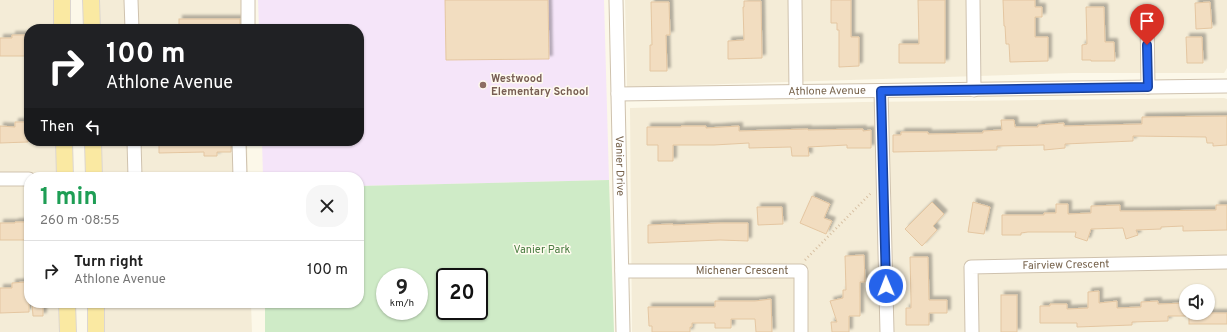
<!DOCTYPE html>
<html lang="en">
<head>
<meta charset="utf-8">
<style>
	:root { --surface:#fff; --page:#f6f6f6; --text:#222; --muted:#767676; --line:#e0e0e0 }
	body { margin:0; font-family:Overpass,sans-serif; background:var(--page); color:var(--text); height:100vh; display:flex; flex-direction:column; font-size:15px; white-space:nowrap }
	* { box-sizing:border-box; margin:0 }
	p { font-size:13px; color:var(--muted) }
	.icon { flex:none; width:22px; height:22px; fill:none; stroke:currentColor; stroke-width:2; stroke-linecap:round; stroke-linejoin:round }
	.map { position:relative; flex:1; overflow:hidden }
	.details { position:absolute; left:24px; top:172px; width:340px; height:136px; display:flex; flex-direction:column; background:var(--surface); border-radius:16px; box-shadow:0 1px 3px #0004 }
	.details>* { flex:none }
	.hud { position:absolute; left:24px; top:24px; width:340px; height:122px; border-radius:16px; box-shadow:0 1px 3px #0004; background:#202124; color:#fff; overflow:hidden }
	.tools { position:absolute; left:1179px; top:284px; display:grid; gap:8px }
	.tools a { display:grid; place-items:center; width:36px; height:36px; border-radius:50%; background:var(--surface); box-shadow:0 1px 3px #0004; font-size:20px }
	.speed { position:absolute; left:376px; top:268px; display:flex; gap:8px; font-size:20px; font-weight:700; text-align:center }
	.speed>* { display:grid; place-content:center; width:52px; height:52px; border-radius:50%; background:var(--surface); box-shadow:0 1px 3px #0004; line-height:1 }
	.speed small { font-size:10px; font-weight:400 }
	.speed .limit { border:2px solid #111; border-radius:6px; background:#fff; color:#111 }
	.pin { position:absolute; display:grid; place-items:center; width:34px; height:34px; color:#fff; margin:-41px -17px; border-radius:50% 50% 50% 0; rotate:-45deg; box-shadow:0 0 4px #0007 }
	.pin .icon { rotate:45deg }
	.me { position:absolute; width:44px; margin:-22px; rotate:359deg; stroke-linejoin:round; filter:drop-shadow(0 0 3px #0008) }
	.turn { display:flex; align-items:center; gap:14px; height:84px; padding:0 16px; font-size:18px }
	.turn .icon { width:52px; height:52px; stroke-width:2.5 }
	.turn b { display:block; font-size:28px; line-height:34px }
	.then { display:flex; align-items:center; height:38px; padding:0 16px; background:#0003; gap:8px; font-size:15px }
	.round { display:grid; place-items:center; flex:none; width:42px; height:42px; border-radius:16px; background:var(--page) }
	.headline { display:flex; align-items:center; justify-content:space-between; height:68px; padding:0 16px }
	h1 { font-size:24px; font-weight:700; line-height:30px; color:#1e9e55 }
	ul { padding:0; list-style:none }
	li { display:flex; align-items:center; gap:12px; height:60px; padding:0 16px; border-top:1px solid var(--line) }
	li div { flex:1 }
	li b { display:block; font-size:15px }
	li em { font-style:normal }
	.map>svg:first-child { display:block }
	.residential { fill:#f4ecd7; fill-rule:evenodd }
	.education { fill:#f5e5f9 }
	.green { fill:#cfebc7; fill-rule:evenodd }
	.building { fill:#f2ddc0; stroke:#e4c6a1; filter:url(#shadow) }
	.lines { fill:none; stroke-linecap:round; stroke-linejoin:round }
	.minor-casing { stroke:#cfc2ae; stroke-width:15 }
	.major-casing { stroke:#dcd6d0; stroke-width:18 }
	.path { stroke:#d7c0a3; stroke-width:2.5; stroke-dasharray:1 3; stroke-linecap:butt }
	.minor { stroke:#fff; stroke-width:13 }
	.major { stroke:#fae9a2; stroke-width:16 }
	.route-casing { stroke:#184099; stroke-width:10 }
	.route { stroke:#2563eb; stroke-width:7 }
	.education-dot { fill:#8d6e63; stroke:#fffbef; stroke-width:1.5 }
	.labels { text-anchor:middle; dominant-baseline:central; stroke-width:3; stroke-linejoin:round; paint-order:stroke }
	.education-label { font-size:11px; font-weight:bold; fill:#785e54; stroke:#fffbef; text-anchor:start }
	.street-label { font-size:11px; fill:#77634c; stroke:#fffbef }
	.park-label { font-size:11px; fill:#4b7d43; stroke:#fffbef }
</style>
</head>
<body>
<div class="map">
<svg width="1227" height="332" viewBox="0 0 1227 332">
	<defs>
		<filter id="shadow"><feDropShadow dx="3.5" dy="-3.5" stdDeviation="1" flood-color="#0004"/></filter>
	</defs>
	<rect width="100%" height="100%" fill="#fcf8e9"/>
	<g class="residential">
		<path d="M0,0H59L60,29H29V141H64L65,177H29V303H66V332H0Z"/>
		<path d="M99,0H244V29H100Z"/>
		<path d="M625,0H1227V68L1224,73H1073L627,87Z"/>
		<path d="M1224,98L1227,99V332H632L630,108L863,102ZM1186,291H1208V313H1186Z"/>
		<path d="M101,141H247L248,177H101Z"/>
		<path d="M102,303H251L252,332H102Z"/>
	</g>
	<path class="education" d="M258,0H604L609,180L359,186V177H263L262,141H359V29H259Z"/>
	<path class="green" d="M609,180L614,332H265V303H359V186ZM385,277H419V311H385ZM445,277H479V311H445Z"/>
	<g class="building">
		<path d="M445,0H548L549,59L446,60Z"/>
		<path d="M831,0H851V37H859V66L839,67V30H837V23H831Z"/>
		<path d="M918,0H945V63H899V44H919Z"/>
		<path d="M1003,0H1035V7H1042V17H1035V37H1048V61L1010,62L1009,44H1006L1005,26H1004Z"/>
		<path d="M744,1H761L762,58L728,59V41L744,40L743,7H744Z"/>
		<path d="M651,2H669L670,35H666L667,71H650V45H652Z"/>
		<path d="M1210,2L1212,28L1196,29L1195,3Z"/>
		<path d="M1086,7H1104L1105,42H1114L1115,61H1091V60H1082V45L1087,44Z"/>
		<rect x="179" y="19" width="61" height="10"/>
		<path d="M12,35H29V56H0V38H12Z"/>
		<path d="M1186,37H1202L1203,63H1187Z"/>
		<path d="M1227,116V145L1213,146V143H1207L1206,137L1133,136V141L1065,144V148L1044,150V145L997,146V150L893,152V135H901V132H928V134L983,133V131L1002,130L1001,120H1014L1015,127H1038V125L1064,123V126L1142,124V117Z"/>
		<path d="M15,122H29V139H28V142L0,143V126L15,127Z"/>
		<path d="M681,126H706V128L739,126V131L808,129V130L863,129V131L871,130V148H847V145L808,147L809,156H792L791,147L749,148V143L714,145H673V161H658V145H647V127H681Z"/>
		<path d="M159,141H231V152H217V156H204V152L159,153Z"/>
		<path d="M812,196L830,204L824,218L832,221L826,234L800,223Z"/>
		<path d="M932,202L944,214L933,226L937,230L922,246L905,229Z"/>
		<path d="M973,202L990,207L984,234L968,232Z"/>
		<path d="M1056,204H1068V214L1091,213V206L1120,205V211H1143L1216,210V205H1227V230L1183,231V226L1161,227V229L1136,230L1138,235L1126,239L1123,228L1091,229L1087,241L1075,237L1076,232H1028L1021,233V235H1002V215H1044V213H1056Z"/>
		<path d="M757,207H782L783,224L758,225Z"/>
		<path d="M15,222H29V240H0V223H15Z"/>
		<path d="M720,223H748V241L720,240L648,243V225L673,224V225Z"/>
		<path d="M864,255L865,282H860V316H849V332H832L831,322H837L830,301L843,298V290H846L845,256Z"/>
		<path d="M910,257H928L929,300H947V313H929V325H906V308H911V300Z"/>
		<path d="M26,282V285H29V312L0,313V288H12V283Z"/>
		<path d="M1099,291V303L1117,301V308L1141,307V302L1158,301V304L1186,303V316H1168V321L1132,322V325L1077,327V323H1040V306H1050V304H1067V309L1088,308V292Z"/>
		<rect x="1001" y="295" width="16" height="37"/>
		<path d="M771,299L772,332H756L755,319H731V328H715V323H692V327H690V332H652V326H649L648,307H715V301H755Z"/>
		<path d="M32,303H43V316H33Z"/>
		<rect x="1189" y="313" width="38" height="11"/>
	</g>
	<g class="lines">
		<g class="minor-casing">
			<g id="minor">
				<path d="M131,0L132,29"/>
				<path d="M248,0V29"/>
				<path id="s1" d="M616,0L623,332"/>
				<path d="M795,0L796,92"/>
				<path d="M973,0L974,90"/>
				<path d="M1147,17L1148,87"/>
				<path d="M881,91L887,332"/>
				<path id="s2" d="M618,94L1227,86"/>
				<path d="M134,141L135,177"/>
				<path d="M239,141L240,177"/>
				<path d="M0,179H29"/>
				<path id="s3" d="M622,271H801V332"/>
				<path id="s4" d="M972,332L971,267L1227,262"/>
			</g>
		</g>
		<g class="major-casing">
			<g id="major">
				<path d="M62,0V29"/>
				<path d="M91,0L92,29"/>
				<path d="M64,141L65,177"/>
				<path d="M93,141L94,177"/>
				<path d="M67,303L68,332"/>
				<path d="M96,303V332"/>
			</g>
		</g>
		<path class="path" d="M805,260L872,192"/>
		<use href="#minor" class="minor"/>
		<use href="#major" class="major"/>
	</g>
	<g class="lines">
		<g class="route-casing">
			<path id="route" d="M886,286L881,91L1148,87L1147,45"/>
		</g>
		<use href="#route" class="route"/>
	</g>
	<circle class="education-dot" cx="483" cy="85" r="4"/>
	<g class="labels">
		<g class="education-label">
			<text x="491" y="79">Westwood<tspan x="491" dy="13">Elementary School</tspan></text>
		</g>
		<g class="street-label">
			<text stroke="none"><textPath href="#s2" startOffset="209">Athlone Avenue</textPath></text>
			<text stroke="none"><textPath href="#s1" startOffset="166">Vanier Drive</textPath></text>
			<text stroke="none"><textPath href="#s4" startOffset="160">Fairview Crescent</textPath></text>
			<text stroke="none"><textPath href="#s3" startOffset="120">Michener Crescent</textPath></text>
		</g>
		<g class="park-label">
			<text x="542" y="250">Vanier Park</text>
		</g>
	</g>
</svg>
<div class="tools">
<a><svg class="icon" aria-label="sound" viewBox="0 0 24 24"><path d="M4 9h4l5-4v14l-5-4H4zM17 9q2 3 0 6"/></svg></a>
</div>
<div class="speed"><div>9<small>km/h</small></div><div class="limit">20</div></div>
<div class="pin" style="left:1147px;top:45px;background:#d93025"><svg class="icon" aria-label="arrive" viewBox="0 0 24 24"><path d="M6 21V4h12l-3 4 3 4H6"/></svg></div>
<svg class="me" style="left:886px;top:286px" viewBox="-20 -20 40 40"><circle r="17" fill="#2563eb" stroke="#fff" stroke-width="3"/><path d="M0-11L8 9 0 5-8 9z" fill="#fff"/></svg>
<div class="hud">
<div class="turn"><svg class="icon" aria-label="right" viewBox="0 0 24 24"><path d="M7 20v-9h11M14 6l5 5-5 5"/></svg><div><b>100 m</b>Athlone Avenue</div></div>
<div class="then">Then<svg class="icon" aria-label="left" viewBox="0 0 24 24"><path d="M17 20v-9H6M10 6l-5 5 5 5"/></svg></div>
</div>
<section class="details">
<div class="headline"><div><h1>1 min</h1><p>260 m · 08:55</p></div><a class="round"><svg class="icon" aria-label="close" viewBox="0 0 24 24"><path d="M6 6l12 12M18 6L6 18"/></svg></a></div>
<ul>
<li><svg class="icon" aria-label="right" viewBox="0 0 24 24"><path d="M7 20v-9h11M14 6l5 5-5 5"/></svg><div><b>Turn right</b><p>Athlone Avenue</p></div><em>100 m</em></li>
</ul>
</section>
</div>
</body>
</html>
